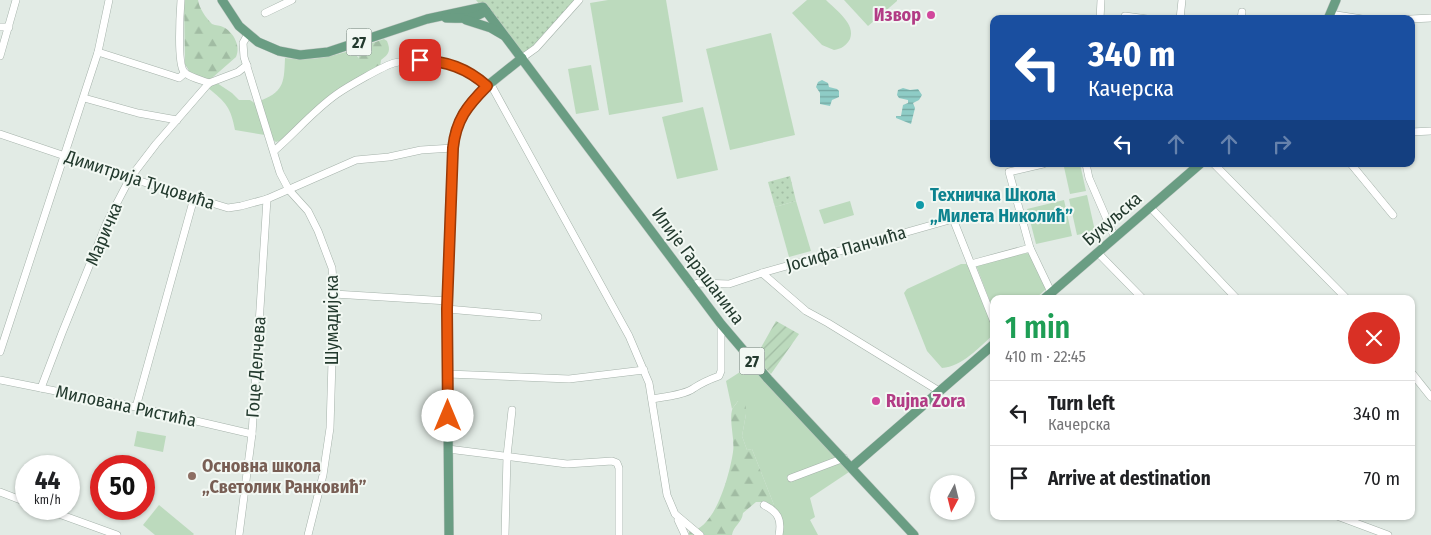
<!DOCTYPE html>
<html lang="en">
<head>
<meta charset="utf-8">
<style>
	:root { --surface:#fff; --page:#f2f2f2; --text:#202124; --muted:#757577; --line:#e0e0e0 }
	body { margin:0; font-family:"Fira Sans Condensed",sans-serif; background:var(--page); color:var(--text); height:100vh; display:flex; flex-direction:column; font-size:19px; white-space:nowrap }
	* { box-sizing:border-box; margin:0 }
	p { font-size:16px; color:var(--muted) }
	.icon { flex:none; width:28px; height:28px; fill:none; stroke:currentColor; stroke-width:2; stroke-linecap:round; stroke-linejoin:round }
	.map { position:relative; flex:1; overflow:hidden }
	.panel { position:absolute; left:990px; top:295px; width:425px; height:225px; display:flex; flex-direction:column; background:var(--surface); border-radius:10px; box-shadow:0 1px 4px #0004 }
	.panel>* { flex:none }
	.guide { position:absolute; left:990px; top:15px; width:425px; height:152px; border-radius:10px; box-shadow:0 1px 4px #0004; background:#1a4fa0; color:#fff; overflow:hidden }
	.needle { width:32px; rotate:187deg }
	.tools { position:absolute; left:930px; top:475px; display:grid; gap:10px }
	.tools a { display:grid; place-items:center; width:45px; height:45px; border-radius:50%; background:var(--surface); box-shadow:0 1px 4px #0004; font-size:25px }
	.speed { position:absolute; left:15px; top:455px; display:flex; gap:10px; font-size:25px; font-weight:700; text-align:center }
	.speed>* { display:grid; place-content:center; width:65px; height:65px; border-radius:50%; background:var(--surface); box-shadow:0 1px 4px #0004; line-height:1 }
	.speed small { font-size:12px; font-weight:400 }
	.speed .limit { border:8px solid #d22; background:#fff; color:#111 }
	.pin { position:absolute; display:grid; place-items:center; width:42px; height:42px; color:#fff; margin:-21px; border-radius:10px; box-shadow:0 2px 8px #0006 }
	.me { position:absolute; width:55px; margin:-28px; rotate:0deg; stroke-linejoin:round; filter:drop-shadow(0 0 4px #0008) }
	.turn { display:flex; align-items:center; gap:18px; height:105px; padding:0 15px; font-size:22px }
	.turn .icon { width:65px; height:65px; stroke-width:2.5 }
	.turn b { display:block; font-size:35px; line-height:42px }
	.lanes { display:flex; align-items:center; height:48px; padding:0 15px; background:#0003; justify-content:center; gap:25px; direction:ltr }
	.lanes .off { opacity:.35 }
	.round { display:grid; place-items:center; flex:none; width:52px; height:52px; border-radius:26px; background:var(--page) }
	.overview { display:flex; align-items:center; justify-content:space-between; height:85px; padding:0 15px }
	h1 { font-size:30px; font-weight:600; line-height:38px; color:#1e9e55 }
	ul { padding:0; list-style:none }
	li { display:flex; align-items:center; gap:15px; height:65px; padding:0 15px; border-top:1px solid var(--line) }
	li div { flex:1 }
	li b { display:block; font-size:19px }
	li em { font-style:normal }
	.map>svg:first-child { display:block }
	.grass { fill:#bcdabd }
	.forest { fill:url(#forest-firs) }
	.park { fill:url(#park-dots) }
	.garden { fill:url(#garden-furrows) }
	.water { fill:url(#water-rules) }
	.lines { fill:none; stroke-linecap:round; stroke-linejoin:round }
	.minor-casing { stroke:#a5b2aa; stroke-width:8 }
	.major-casing { stroke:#c1c8c4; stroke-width:10 }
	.minor { stroke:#fff; stroke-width:7 }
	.major { stroke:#6a9d83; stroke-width:9 }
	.route-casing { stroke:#983908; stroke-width:12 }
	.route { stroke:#ea580c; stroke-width:9 }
	.hotel-dot { fill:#d1479c; stroke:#f2f8f3; stroke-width:2 }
	.culture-dot { fill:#0f9aa8; stroke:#f2f8f3; stroke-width:2 }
	.education-dot { fill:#8d6e63; stroke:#f2f8f3; stroke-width:2 }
	.labels { text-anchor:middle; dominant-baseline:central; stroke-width:4; stroke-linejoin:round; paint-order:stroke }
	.shield { fill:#f2f8f3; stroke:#617369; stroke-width:1 }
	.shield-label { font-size:16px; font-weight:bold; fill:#233a2e }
	.hotel-label { font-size:18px; font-weight:bold; fill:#b23c85; stroke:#f2f8f3; text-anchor:end }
	.street-label { font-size:18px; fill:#233a2e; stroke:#f2f8f3 }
	.culture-label { font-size:18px; font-weight:bold; fill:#0d838f; stroke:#f2f8f3; text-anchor:start }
	.education-label { font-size:18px; font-weight:bold; fill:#785e54; stroke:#f2f8f3; text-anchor:start }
</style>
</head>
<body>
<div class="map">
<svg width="1431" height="535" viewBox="0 0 1431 535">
	<defs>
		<pattern id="forest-firs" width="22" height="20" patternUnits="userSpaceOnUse" patternTransform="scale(1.25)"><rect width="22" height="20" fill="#bcdabd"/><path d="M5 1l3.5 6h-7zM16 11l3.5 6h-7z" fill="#a1bca3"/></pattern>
		<pattern id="park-dots" width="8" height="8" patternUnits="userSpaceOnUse" patternTransform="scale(1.25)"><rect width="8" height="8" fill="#bcdabd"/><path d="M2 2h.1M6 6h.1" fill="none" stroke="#a1bca3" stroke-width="1.8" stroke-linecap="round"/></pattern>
		<pattern id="garden-furrows" width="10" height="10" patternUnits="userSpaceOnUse" patternTransform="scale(1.25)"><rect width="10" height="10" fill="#bcdabd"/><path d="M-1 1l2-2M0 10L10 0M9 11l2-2" fill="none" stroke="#a1bca3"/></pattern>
		<pattern id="water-rules" width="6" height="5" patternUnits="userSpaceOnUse" patternTransform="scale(1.25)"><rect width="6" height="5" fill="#8eccc6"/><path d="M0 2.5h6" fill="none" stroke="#74a7a1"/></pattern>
	</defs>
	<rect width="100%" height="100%" fill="#e2ebe5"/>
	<g class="grass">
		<path d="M608,0H666L683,102L609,115L590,3Z"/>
		<path d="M807,0H826C836,10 856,24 850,39C846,46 841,49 834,50L822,45L792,13Z"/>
		<path d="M844,0H897V1L868,26Z"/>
		<path d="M771,33L795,135L730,150L706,49Z"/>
		<path d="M361,47L357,56L370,73L282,140L276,142L272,139L262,103V100C285,91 284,80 285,58C314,62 334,56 361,47Z"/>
		<path d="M591,65L599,110L576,114L568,69Z"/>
		<path d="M217,83L232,93L239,100H250L256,104L265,135L235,130C231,108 226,102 208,88Z"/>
		<path d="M703,107L718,170L677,179L662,117Z"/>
		<path d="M1080,164L1086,191L1070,194L1064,167Z"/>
		<path d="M1087,195L1095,231L1077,235L1069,199Z"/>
		<path d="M1064,200L1072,236L1036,244L1027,209Z"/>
		<path d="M796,201L811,251L789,257L775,207Z"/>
		<path d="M850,201L854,215L824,224L819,210Z"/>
		<path d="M1027,253L1029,254L1046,288L1045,290L1035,299H994V312L976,265Z"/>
		<path d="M961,264H967L969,267L994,329V334C979,347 962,367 942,368L927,351L904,293L907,289Z"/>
		<path d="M751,365L849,472L810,498L815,517L810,520L818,535H781L776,510L752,449L747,450L742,436L746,414L738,401L732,409L726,381Z"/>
		<path d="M137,431L166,436L163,452L134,446Z"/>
		<path d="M159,505L194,534L193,535H155L143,525Z"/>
	</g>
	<g class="forest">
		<path d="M184,0H198C199,8 206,18 212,24C216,26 220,25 223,27C234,32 241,47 236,57L212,78L209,80L190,72L185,64Z"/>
		<path d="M384,39L387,41C391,51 389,54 381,60L380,67L370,73C357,68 357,58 361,47Z"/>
		<path d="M738,401L746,403V414L742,436L747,450L752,449L776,510L762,502H756L743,513C742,523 733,526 732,535H689V531C715,531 730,473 733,452C735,440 729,421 732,410C733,407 737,403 738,401Z"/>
	</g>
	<g class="park">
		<path d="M476,0H578L522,58Z"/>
		<path d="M790,176L796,201L775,207L768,182Z"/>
	</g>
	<path class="garden" d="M776,321L799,334L771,374L755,358Z"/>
	<g class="water">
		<path d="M822,80L828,83L829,87L837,89L839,91V97L832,100L830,106L820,104V93L816,87L818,82Z"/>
		<path d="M903,88L910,90L918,89L922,95L919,100L913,103L915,108L911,124L896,118V116H901L903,105L908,103V100L899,98L897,95L898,90Z"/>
	</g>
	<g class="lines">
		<g class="minor-casing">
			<g id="minor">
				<path d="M181,0C180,13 177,63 184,72C188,77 202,80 209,83"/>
				<path d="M265,13L292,0"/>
				<path d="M1330,14L1362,19"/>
				<path d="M1125,16L1147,19"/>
				<path d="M1100,19L1101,0"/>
				<path d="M1180,19L1182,0"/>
				<path d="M1241,19L1242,12"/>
				<path d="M1411,19L1431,18"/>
				<path d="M0,27H9"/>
				<path d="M248,34L243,43L244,57L280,173L289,190L308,211L318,231L332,268L334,294L330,428L323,475L308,535"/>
				<path d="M98,52L173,76L179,78L185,73"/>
				<path d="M0,56L16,0"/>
				<path d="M522,58L536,48L579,0"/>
				<path d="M490,83L629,336L649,383L667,495L675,514L700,535"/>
				<path d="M84,98L138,113L177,120"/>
				<path d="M1411,132L1431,131"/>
				<path d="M0,134L130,178L228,208L241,206L267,199L356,160L389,157L421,150L453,148"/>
				<path d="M274,151C295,133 314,110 337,94C347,87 383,66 394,63C427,54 462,63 487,86"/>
				<path d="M1043,164L1009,172L1030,248L1051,292"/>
				<path d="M1086,164L1089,178L1115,238"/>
				<path d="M1214,164L1347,299"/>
				<path d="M1351,164L1393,215"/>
				<path d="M1150,207L1237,299"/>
				<path d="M1098,253L1143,299"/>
				<path d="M971,264L1030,248"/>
				<path d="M762,273L806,311L828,323L939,391"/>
				<path d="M691,286L698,283L729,284L762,273L953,219L994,322"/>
				<path d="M334,294L448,301"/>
				<path d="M447,309L538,317"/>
				<path d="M0,352L98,52L109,0"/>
				<path d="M1411,372L1431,397"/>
				<path d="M448,374L569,379L644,370"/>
				<path d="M0,380L136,407L252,434"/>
				<path d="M41,388L62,333L107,222L130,178L156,144L209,83L238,72L247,65"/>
				<path d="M652,399C663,397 685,395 694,388C703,382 708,380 719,376L721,371V324"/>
				<path d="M136,407L194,198"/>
				<path d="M448,449L567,464L612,461L617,463L619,468V535"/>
				<path d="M791,478L844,458"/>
				<path d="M0,492L26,502"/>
				<path d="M764,505C778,512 782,519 779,535"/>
				<path d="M45,509L117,535"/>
				<path d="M1337,516L1388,535"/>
				<path d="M678,520L685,535"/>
				<path d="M239,535L252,434L267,199"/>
				<path d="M505,535L507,456L512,410"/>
			</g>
		</g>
		<g class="major-casing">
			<g id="major">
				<path d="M222,0L239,26L258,42L279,51L300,55L328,52L427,19L483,7L721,324L768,379L914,535"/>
				<path d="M446,18C463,18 470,21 486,11"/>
				<path d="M1328,19L1336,0"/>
				<path d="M466,20L491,28L503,35"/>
				<path d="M1044,299L1200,164"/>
				<path d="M852,467L994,344"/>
				<path d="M449,535L447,309L450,203L455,132L463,113L473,100L487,86L522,58"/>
			</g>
		</g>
		<use href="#minor" class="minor"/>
		<use href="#major" class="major"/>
	</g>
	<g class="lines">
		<g class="route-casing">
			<path id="route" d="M420,60C446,61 467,68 487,86C467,106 456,120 453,148L447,309L448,416"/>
		</g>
		<use href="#route" class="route"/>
	</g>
	<g class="hotel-dot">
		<circle cx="931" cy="15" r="5"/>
		<circle cx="876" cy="401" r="5"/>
	</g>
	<circle class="culture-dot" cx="920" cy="205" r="5"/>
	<circle class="education-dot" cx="192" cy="476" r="5"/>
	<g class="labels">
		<g class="shield">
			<rect x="346.5" y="28.5" width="25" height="27" rx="4"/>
			<rect x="739.5" y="347.5" width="25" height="27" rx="4"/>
		</g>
		<g class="shield-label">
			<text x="359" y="42">27</text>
			<text x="752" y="361">27</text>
		</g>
		<g class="hotel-label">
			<text x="921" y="15">Извор</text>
			<text x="886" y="401" text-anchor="start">Rujna Zora</text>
		</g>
		<g class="street-label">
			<text transform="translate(140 180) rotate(18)">Димитрија Туцовића</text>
			<text transform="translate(1112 219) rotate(-41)">Букуљска</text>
			<text transform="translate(104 234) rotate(-67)">Маричка</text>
			<text transform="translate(846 249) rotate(-16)">Јосифа Панчића</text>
			<text transform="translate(698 266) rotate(53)">Илије Гарашанина</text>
			<text transform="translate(332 320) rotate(-90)">Шумадијска</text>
			<text transform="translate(256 367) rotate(-86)">Гоце Делчева</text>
			<text transform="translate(126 406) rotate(12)">Милована Ристића</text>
		</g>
		<g class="culture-label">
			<text x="930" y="195">Техничка Школа<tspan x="930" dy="21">„Милета Николић”</tspan></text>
		</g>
		<g class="education-label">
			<text x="202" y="466">Основна школа<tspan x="202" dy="21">„Светолик Ранковић”</tspan></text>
		</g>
	</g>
</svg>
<div class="tools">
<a><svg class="needle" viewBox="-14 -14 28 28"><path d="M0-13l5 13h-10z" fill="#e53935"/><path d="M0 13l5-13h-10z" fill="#757577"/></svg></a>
</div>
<div class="speed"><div>44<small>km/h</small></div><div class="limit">50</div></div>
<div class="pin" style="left:420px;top:60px;background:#d93025"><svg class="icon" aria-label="arrive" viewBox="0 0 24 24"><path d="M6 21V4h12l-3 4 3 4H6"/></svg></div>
<svg class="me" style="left:448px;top:416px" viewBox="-20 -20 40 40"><circle r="19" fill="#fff"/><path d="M0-13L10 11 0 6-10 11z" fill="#ea580c"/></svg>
<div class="guide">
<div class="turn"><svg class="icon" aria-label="left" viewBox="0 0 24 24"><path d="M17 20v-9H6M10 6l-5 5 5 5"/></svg><div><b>340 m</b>Качерска</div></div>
<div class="lanes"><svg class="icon" aria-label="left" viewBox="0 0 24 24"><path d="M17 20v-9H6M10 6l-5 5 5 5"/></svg><svg class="icon off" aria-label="ahead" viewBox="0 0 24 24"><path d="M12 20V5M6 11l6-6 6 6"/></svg><svg class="icon off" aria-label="ahead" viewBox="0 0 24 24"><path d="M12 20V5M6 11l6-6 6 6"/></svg><svg class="icon off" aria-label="right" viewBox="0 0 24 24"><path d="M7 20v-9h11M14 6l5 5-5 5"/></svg></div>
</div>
<section class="panel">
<div class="overview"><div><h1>1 min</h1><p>410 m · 22:45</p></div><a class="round" style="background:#d93025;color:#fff"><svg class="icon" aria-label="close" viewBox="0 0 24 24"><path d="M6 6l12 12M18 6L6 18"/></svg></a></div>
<ul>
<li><svg class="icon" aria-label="left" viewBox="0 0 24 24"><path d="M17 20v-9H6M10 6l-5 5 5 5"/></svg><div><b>Turn left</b><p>Качерска</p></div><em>340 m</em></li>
<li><svg class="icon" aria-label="arrive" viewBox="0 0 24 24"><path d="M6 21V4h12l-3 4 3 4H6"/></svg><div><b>Arrive at destination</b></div><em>70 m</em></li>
</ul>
</section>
</div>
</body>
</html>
